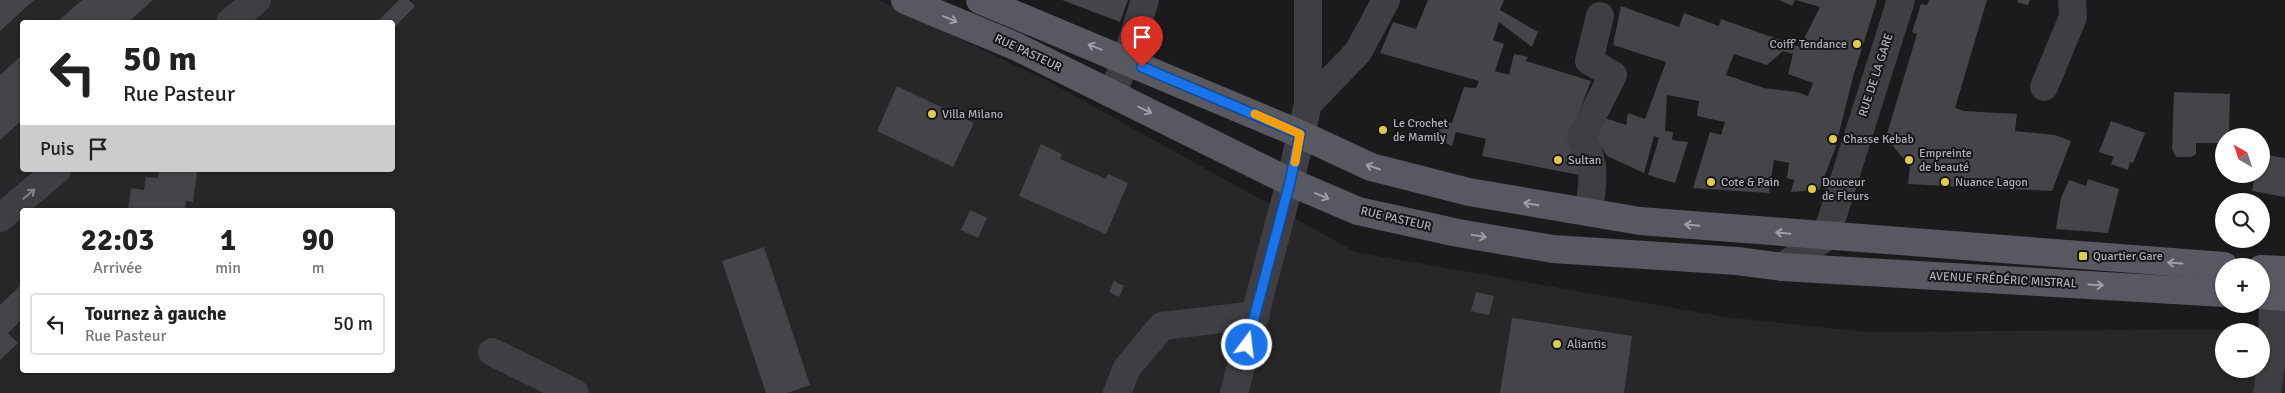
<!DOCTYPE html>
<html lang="fr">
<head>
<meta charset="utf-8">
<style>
	:root { --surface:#fff; --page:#f6f6f6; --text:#222; --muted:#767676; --line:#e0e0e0 }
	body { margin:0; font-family:Signika,sans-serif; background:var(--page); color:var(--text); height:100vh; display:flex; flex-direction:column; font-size:19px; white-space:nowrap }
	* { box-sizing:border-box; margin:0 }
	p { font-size:16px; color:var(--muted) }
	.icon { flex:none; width:28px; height:28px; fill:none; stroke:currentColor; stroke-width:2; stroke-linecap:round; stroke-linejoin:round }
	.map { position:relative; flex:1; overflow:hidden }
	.drawer { position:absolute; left:20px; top:208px; width:375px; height:165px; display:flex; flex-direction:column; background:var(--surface); border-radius:5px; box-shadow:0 1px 4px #0004 }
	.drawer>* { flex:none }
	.top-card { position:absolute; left:20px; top:20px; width:375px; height:152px; border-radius:5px; box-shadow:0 1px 4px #0004; background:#fff; color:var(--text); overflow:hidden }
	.needle { width:32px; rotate:321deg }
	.controls { position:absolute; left:2215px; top:128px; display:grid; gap:10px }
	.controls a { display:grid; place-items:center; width:55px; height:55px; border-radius:50%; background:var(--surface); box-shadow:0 1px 4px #0004; font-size:25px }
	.pin { position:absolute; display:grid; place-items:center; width:42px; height:42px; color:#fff; margin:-51px -21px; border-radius:50% 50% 50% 0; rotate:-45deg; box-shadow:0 0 5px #0007 }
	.pin .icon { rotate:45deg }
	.me { position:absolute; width:55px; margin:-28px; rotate:15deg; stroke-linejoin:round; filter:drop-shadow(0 0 4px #0008) }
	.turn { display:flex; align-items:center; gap:18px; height:105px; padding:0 20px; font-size:22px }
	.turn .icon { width:65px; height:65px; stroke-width:2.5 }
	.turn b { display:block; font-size:35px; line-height:42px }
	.then { display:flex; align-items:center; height:48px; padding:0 20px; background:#0003; gap:10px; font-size:19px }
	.eta { display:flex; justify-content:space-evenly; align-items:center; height:85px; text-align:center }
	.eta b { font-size:30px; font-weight:700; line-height:35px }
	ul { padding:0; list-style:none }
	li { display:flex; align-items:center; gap:15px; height:62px; margin:0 10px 8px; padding:0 10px; border:2px solid var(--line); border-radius:5px }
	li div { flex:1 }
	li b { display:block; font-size:19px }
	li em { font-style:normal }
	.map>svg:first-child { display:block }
	.built { fill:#272729; fill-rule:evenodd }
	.building { fill:#454549; fill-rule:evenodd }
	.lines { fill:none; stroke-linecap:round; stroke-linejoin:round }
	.minor { stroke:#3e3e43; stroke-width:28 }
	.major { stroke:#585860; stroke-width:28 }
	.oneway { stroke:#9d9ea8 }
	.oneway2 { stroke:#81828a }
	.route-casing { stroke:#114b97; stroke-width:12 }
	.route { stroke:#1a73e8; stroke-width:9 }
	.slow { stroke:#f59e0b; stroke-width:9 }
	.poi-dot { fill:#dfcb50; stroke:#161517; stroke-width:2 }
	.labels { text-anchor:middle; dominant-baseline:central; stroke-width:4; stroke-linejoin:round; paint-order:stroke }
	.poi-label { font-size:12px; fill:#aeb0ba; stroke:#161517; text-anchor:start }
	.street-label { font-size:12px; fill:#aeb0ba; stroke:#161517 }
</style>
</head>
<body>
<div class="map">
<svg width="2285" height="393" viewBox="0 0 2285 393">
	<rect width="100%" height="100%" fill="#1b1a1c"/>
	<path class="built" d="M0,0H879L1050,82L1355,252L1725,317L1865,332L2285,329V393H0ZM22,22H392V170H22ZM22,210H392V370H22ZM2224,331H2261V369H2224Z"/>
	<g class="building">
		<path d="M0,0H34L0,31Z"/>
		<path d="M82,0H153L128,22H57Z"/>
		<path d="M399,0H409L415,6L392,30V22H377Z"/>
		<path d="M1062,0H1128L1120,22Z"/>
		<path d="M1428,0H1504L1500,10L1538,32L1532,47L1499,22L1493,40L1504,44L1495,71L1509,75L1514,54L1528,57L1526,61L1591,81L1569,138L1585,176L1482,156L1486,139L1456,132L1452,146L1446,143V140L1436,137L1443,120L1452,123L1464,87L1476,88L1479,81L1380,53L1393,22L1416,29Z"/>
		<path d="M1779,0H1795L1792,6Z"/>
		<path d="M1796,0H1877L1853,77L1835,149L1819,190L1791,192L1794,180L1787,178L1789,163L1774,160L1769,193L1693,188L1710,132L1721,135L1725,122L1697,116L1699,101L1667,95L1665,131L1673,132L1672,140L1688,142L1675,183L1648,175L1659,138L1657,137L1654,136L1644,173L1607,156L1595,137L1599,116L1626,125L1628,113L1645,119L1666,62L1613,45L1621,6L1679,27L1684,13L1719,26L1721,19L1800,47L1820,7ZM1783,51L1793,54L1788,74L1813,83L1808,96L1797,92L1764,88L1726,75L1734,54L1767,65Z"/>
		<path d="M1929,0H1987L1955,108L1964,111L2017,114L2015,131L2055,135L2071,141L2052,191L1908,184L1910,167L1886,137L1917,34L1912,32L1921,4L1927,5Z"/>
		<path d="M2018,0H2030L2028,5L2017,2Z"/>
		<path d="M22,55V120L0,140V75Z"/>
		<path d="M897,86L974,123L953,167L877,131Z"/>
		<path d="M2174,92L2230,94L2229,133V136H2224V143H2196V154L2191,157H2176L2172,149Z"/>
		<path d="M2111,121L2145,133L2133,163L2130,162L2128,170L2111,164L2114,157L2099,152Z"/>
		<path d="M1041,144L1062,154L1060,159L1106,179L1108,174L1128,183L1106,234L1019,196Z"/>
		<path d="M2261,154L2285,158V197L2252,191L2255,174H2261Z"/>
		<path d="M159,170L197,172L193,202L186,201L185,210H128L131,188L144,190L146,177L158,178Z"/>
		<path d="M2088,179L2119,189L2108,233L2056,229L2061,198L2069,180L2086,186Z"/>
		<path d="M970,210L987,218L978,238L961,230Z"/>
		<path d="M764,247L810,385L787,393H766L722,261Z"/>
		<path d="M1114,281L1124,286L1119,297L1109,292Z"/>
		<path d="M21,285L22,319L8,333L18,343L0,360V305Z"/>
		<path d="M1476,292L1494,296L1489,315L1471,311Z"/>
		<path d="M1512,318L1632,336L1624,393H1500Z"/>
	</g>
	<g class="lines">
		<g class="minor">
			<path d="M1308,0V104"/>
			<path d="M230,22L257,0"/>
			<path d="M2044,87L2073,17L2072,0"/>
			<path d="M1112,94L1126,60L1145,0"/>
			<path d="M1589,212C1592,183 1598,163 1581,138L1613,75L1589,61L1600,16"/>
			<path d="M0,218L57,170"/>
			<path d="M1782,267L1826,237L1901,0"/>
			<path d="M492,352L575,393"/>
			<path d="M1117,393L1127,368L1162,326L1256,315"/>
			<path d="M1234,393L1290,182L1308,104L1358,52L1386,0"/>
			<path d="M2267,393L2272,358L2273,296"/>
		</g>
		<g class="major">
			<path d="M905,0L1015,46L1290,182L1358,211L1458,233L1553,249L1737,261L1782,267L2224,293"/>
			<path d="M980,0L1300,134L1371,167L1469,192L1640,221L2224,266"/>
			<path d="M2261,269L2285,270"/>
			<path d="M2261,295L2285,297"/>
		</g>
	</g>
	<defs><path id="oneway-shaft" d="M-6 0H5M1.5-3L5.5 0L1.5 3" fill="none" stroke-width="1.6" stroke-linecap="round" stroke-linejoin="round" transform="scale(1.25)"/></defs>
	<g class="oneway">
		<use href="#oneway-shaft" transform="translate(950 19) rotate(23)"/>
		<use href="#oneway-shaft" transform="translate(1095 47) rotate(-158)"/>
		<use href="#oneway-shaft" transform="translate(1145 110) rotate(26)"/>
		<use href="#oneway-shaft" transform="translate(1373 167) rotate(-161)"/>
		<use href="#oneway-shaft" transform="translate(1322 196) rotate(23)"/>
		<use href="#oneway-shaft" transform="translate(1531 204) rotate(-170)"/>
		<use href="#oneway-shaft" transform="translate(1692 225) rotate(-175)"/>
		<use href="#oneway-shaft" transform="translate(1783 233) rotate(-174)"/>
		<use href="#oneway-shaft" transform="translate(1479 236) rotate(10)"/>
		<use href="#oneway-shaft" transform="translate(2175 263) rotate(-176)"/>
		<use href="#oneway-shaft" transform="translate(2096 285) rotate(3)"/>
	</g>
	<use class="oneway2" href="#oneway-shaft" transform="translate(29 194) rotate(-40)"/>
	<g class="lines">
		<g class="route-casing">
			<path id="route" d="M1142,67L1300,134L1290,182L1247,345"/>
		</g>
		<use href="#route" class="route"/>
		<path class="slow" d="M1255,114L1300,134L1295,162"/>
	</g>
	<g class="poi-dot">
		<circle cx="1857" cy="44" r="5"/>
		<circle cx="932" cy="114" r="5"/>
		<circle cx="1383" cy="130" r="5"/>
		<circle cx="1833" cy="139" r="5"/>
		<circle cx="1558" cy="160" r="5"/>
		<circle cx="1909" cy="160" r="5"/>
		<circle cx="1711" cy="182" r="5"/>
		<circle cx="1945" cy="182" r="5"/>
		<circle cx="1812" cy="189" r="5"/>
		<rect x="2078" y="251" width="10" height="10" rx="2.5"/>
		<circle cx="1557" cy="344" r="5"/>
	</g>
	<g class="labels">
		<g class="poi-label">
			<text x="1847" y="44" text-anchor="end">Coiff' Tendance</text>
			<text x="942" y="114">Villa Milano</text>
			<text x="1393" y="123">Le Crochet<tspan x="1393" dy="14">de Mamily</tspan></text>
			<text x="1843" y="139">Chasse Kebab</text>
			<text x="1919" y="153">Empreinte<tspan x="1919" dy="14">de beauté</tspan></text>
			<text x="1568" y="160">Sultan</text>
			<text x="1721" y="182">Cote &amp; Pain</text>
			<text x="1822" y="182">Douceur<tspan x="1822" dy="14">de Fleurs</tspan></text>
			<text x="1955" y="182">Nuance Lagon</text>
			<text x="2093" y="256">Quartier Gare</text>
			<text x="1567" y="344">Aliantis</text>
		</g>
		<g class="street-label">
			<text transform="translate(1028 53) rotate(25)">RUE PASTEUR</text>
			<text transform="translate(1876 75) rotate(-72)">RUE DE LA GARE</text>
			<text transform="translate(1396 219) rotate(13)">RUE PASTEUR</text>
			<text transform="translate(2003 280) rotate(3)">AVENUE FRÉDÉRIC MISTRAL</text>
		</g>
	</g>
</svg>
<div class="controls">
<a><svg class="needle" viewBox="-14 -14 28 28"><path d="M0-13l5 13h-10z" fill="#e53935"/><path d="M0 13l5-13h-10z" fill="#767676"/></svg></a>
<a><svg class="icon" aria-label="search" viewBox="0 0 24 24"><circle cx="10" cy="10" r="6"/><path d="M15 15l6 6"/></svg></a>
<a>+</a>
<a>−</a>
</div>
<div class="pin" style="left:1142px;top:67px;background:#d93025"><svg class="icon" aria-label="arrive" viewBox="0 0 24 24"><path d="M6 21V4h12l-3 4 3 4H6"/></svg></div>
<svg class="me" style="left:1247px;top:345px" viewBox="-20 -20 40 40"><circle r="17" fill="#1a73e8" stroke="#fff" stroke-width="3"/><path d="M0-11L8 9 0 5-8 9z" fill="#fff"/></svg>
<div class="top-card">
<div class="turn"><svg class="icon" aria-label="left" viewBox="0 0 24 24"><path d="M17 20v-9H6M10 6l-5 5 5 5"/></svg><div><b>50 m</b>Rue Pasteur</div></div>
<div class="then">Puis<svg class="icon" aria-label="arrive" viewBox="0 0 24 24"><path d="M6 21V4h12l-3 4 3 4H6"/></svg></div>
</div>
<section class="drawer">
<div class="eta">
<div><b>22:03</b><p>Arrivée</p></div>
<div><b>1</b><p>min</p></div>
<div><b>90</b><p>m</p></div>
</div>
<ul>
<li><svg class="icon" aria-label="left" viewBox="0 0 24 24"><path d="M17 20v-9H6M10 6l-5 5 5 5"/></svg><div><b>Tournez à gauche</b><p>Rue Pasteur</p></div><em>50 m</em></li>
</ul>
</section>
</div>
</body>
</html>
